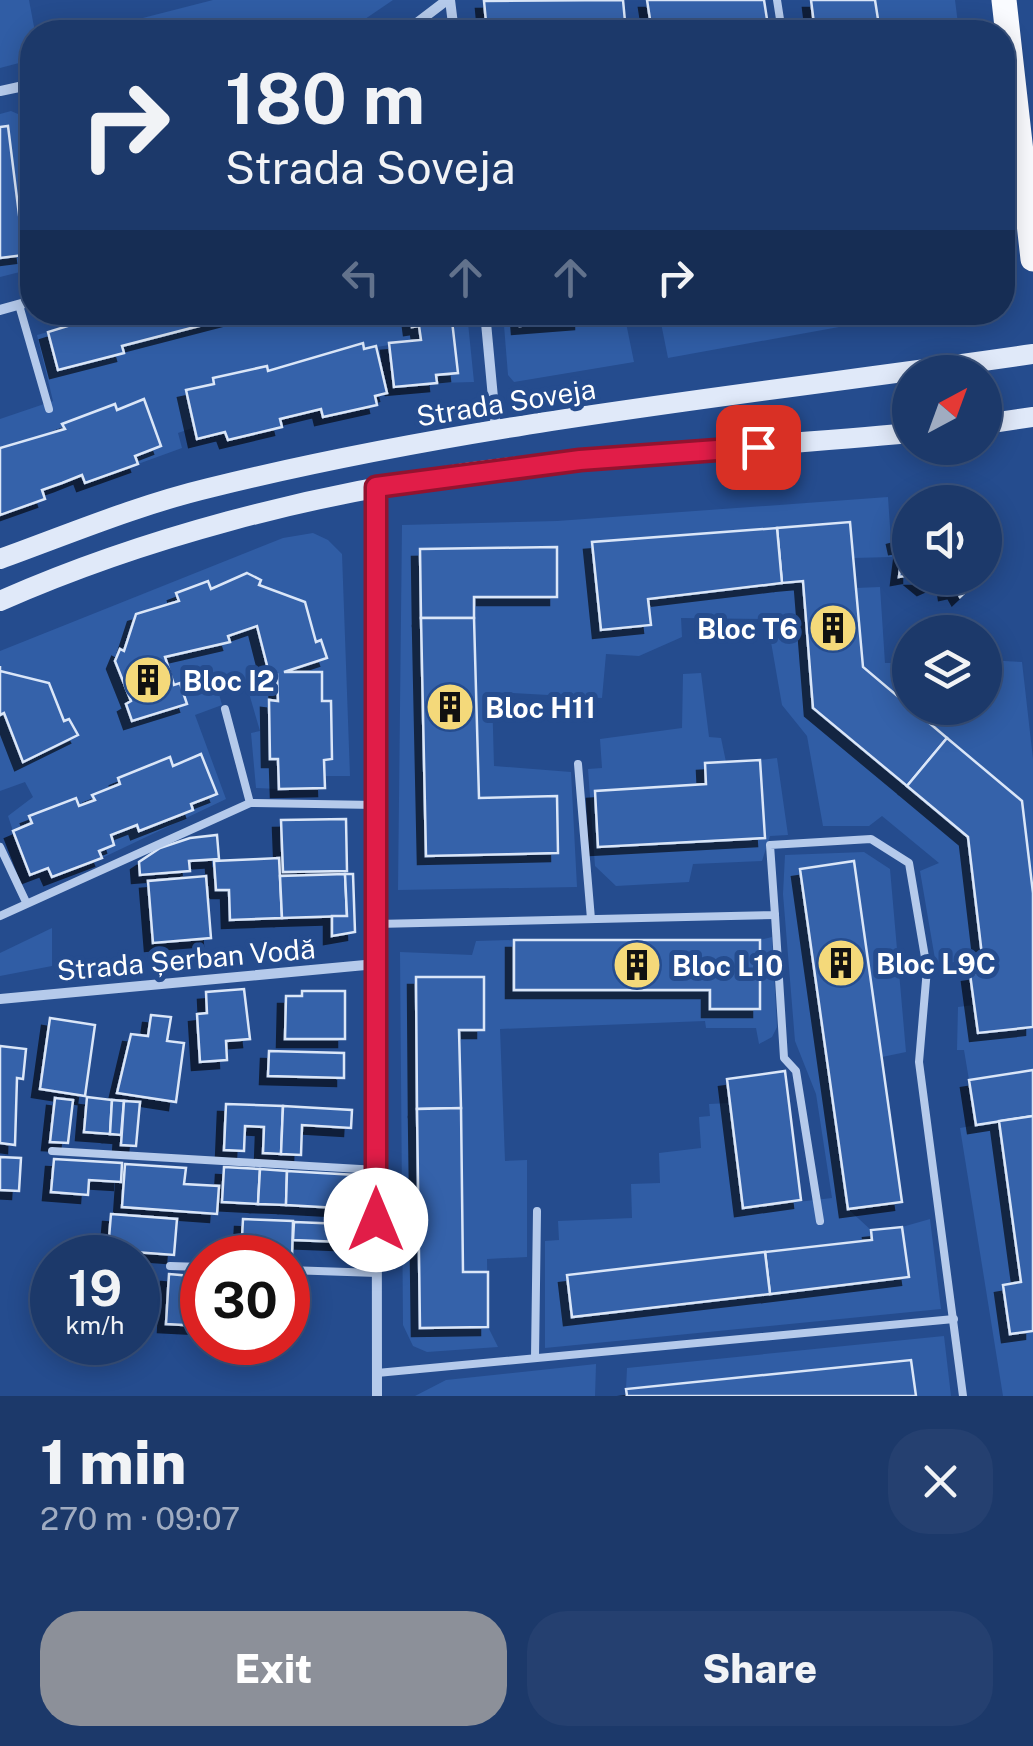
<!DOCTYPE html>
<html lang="en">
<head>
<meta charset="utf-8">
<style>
	:root { --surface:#1c396a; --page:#254070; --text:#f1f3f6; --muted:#a0acc1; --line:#3a537e; --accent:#8c9099 }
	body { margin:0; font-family:"Public Sans",sans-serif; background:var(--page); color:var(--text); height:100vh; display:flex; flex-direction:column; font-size:38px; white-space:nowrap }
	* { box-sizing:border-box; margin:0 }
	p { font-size:32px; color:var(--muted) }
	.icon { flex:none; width:55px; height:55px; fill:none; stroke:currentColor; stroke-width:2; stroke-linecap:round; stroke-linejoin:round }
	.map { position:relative; height:1396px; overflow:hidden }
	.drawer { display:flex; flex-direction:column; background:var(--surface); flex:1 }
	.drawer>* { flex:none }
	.top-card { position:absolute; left:20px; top:20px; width:995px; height:305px; border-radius:40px; box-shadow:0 5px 25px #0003,0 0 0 2px var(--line); background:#1c396a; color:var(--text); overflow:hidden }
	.needle { width:65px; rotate:41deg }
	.buttons { position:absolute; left:892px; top:355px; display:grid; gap:20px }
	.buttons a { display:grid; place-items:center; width:110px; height:110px; border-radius:50%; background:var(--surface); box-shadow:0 5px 25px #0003,0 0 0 2px var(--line); font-size:50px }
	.speed { position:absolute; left:30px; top:1235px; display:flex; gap:20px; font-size:50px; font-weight:700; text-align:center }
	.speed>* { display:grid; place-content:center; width:130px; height:130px; border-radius:50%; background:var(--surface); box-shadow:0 5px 25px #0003,0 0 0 2px var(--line); line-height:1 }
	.speed small { font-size:25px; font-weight:400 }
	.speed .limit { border:15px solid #d22; background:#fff; color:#111 }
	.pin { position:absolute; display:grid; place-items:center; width:85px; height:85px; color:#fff; margin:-42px; border-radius:20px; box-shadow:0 5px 15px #0006 }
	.me { position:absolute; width:110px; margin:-55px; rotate:0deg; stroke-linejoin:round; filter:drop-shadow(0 0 8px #0008) }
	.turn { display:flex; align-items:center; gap:35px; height:210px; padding:0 40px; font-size:45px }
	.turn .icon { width:130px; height:130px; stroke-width:2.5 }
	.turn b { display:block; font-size:70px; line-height:85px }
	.lanes { display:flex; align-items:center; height:95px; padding:0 40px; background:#0003; justify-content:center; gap:50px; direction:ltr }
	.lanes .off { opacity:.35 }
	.round { display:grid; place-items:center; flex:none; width:105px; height:105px; border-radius:40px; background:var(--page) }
	.headline { display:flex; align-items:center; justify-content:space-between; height:170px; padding:0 40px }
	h1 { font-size:60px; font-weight:800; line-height:75px }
	.button { display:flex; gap:20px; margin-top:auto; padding:20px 40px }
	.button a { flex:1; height:115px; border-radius:40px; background:var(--accent); color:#fff; font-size:40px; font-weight:800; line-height:115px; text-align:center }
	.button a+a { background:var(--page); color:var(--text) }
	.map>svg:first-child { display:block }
	.green { fill:#305da5; fill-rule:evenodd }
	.building { fill:#3662aa; stroke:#dae6f8; stroke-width:2.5; filter:url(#shadow) }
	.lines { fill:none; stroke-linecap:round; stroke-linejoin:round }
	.lane { stroke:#b5caeb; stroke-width:8 }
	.street { stroke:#b5caeb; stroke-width:10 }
	.secondary { stroke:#e0e9f9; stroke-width:20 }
	.primary { stroke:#fafbff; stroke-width:25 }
	.route-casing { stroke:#92132f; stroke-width:25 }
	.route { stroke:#e11d48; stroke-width:18 }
	.labels { text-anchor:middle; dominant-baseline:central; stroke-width:10; stroke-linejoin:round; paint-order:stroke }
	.street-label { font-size:28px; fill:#fff; stroke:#254c8e }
	.poi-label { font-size:28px; font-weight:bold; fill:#fff; stroke:#254c8e; text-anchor:start }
</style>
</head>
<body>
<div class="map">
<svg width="1033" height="1396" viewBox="0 0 1033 1396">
	<defs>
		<filter id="shadow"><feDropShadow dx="-8" dy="8" stdDeviation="0" flood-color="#0009"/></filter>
	</defs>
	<rect width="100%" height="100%" fill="#254c8e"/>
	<g class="green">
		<path d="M0,0H29L35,32L32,68L19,63L0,68Z"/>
		<path d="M213,0H393L346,32H88Z"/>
		<path d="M875,0H955L959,32H880Z"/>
		<path d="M11,111L32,120V269L0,277V258L24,255L8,127H0V114Z"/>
		<path d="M248,313H410L412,327L419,326L421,340L364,349L362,343L268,371L266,366L214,378V384L186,391L195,427L178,433L182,448L138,464L135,456L161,446L144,400L117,410L115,405L24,444L22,440L0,448V419L53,401L37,335L48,332L58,370L123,353L122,346Z"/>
		<path d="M451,313H467L474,382L437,383L436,376L458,373Z"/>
		<path d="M503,313H519L521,326L582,321V313H624L634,362L514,382L508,375Z"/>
		<path d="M714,313V312L916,313L668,358L659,313H667L668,318Z"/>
		<path d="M888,497L892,557L853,558L849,522L592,542L601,630L650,625L648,599L803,581L814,708L968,837L984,972L960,976L954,962L936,965L920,871L939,863L882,816L869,826H823L807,736L782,705L767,619L681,618L682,637L639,656L606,654L602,698L492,692L494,766L571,772L577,887L398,890L402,525L557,521ZM421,618L479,798L557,797L558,852L426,856Z"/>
		<path d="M313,533L328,540L342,554L350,776H325L324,760L332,759L331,702L322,701V672H284L327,658L321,641L316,642L305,602L259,585L261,580L247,573L211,589L208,581L176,593L179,601L136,614L124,651L120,650L131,701L126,704L133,721L187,704L174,685L165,657L229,643L228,636L257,626L270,677L277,675L278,701L270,700V759H278L279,789L256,788L251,733L260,731L246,683L219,694L222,705L195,715L226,799L102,858L99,851L114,845L111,835L137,825L140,831L193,810L191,804L217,794L202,755L173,766L170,758L119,778L120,784L93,795L95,800L79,806L75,798L30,816L32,823L13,831L8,816L33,797L25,782L0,791V651L283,538Z"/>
		<path d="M880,587L885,663H910V707L863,667L856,588Z"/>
		<path d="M985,660L1022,662L1033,759V893L1022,801L911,708H985Z"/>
		<path d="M701,673L709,737L721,738L726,762L705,763L706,784L595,791L598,847L764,838L760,760L777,758L788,835L770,836L762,861L693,864L689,882L616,886L595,866L588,769L602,768L600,739L682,728L683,674Z"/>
		<path d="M864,852L890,869L906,1052L882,1057L854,862L800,870L848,1209L871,1230L872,1240L567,1275L909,1276L902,1227L930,1219L941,1309L545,1348V1241L559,1240L558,1221L632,1218L631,1184L660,1183L659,1153L701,1148L699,1117L710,1116L709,1104L730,1103L744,1208L832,1198L816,1094L795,1041L783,894L785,855Z"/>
		<path d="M52,928V966L0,976V953Z"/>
		<path d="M772,937L777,1027L772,1037L759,1044L756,1028H706L705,1021L500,1029L505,1161L527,1160V1257L487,1259L488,1327L498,1347L427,1352L413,1346L403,1325L400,952L472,955L476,941L514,940L515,990H710L760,940Z"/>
		<path d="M974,1005L978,1033L1033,1027V1070L969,1080L964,1050H957L958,1007Z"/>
		<path d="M999,1121L1021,1282L1003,1285L1010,1334L1033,1331V1396H1003L960,1128Z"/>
		<path d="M944,1336L951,1396H916L911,1360L626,1389L627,1368Z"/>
		<path d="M596,1364L595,1396H415L446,1380Z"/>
	</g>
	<g class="building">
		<path d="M623,0L626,32H487L484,1Z"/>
		<path d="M647,0H764L769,32H652Z"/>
		<path d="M811,0H875L880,32H815Z"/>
		<path d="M8,126L24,255L0,258V127Z"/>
		<path d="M113,312H248L249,313L122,346L124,353L58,370L48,332Z"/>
		<path d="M410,312H451L458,373L436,375L437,383L394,387L389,343L421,340L419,326L412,327Z"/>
		<path d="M519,312H582V321L520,326Z"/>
		<path d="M363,343L364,349L376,346L387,393L375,396L377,405L323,417L321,409L280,419L282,427L228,440L225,432L197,439L186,390L214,384L213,378L267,366L268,371Z"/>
		<path d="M144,399L161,446L135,456L138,464L85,483L82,475L62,483L42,490L45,499L0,515V448L65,429L62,424L115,404L117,410Z"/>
		<path d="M910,520V575L899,577L903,545L897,546L895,537L906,534Z"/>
		<path d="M850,522L863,667L947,738L907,786L813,708L803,581L782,583L777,528Z"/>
		<path d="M777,528L782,583L648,599L651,625L601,630L592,542Z"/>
		<path d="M557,547V597H474V618H421L420,549Z"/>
		<path d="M247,573L261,580L259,585L305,602L316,642L321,640L327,658L284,672H322V701H331L332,759L324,760L325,788L279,789L278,759H270L269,700L278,701L277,675L270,677L257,626L228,636L230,642L165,657L174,685L180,683L187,704L132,721L126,704L131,701L115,661L120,649L124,651L136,614L179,601L176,593L208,581L211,589Z"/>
		<path d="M914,578H980L960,597L956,590L947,592L945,578L925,587Z"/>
		<path d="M421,618H474L479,798L557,796L558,853L426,856Z"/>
		<path d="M0,666V671L49,683L64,721L69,719L78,735L23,762L4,713L0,715Z"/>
		<path d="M947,738L1022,801L1033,893V1027L978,1033L970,974L984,972L968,837L907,786Z"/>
		<path d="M201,754L217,794L191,804L193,810L139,831L137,825L111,835L114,845L99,851L102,858L52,877L48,868L30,875L13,831L32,823L29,816L76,798L79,806L95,800L92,795L120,784L118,778L170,757L173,766Z"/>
		<path d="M760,760L765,838L598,847L595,791L706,784L705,763Z"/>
		<path d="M346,819L347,871L283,872L281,820Z"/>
		<path d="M217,835L219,859L189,861L190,871L140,875L139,862L160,848L190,838Z"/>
		<path d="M279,858L282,918L230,920L229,890H216L214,861Z"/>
		<path d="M854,861L902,1202L848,1209L800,869Z"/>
		<path d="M345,874L347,916L282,918L280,876Z"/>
		<path d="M345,874H353L355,932L332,936V916H347Z"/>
		<path d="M206,876L211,938L153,943L148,881Z"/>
		<path d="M514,940H760V1009H710V990H514Z"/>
		<path d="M416,977H484V1030H459L461,1108L417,1109Z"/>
		<path d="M244,989L250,1039L226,1041L227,1060L200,1062L197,1014L207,1013L206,992Z"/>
		<path d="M302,991H345V1039H285L286,996H302Z"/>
		<path d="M151,1015L171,1017L167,1041L184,1043L176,1102L117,1093L131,1034L148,1036Z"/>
		<path d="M50,1018L95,1025L85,1096L40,1089Z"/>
		<path d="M0,1046L26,1049L23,1079L17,1078L15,1145L0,1143Z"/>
		<path d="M269,1051L344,1053V1078L268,1076Z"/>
		<path d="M1033,1070V1116L976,1125L969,1080Z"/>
		<path d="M785,1071L801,1200L743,1208L727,1079Z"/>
		<path d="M87,1097L112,1100L110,1134L84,1132Z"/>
		<path d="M55,1098L73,1100L68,1143L50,1142Z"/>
		<path d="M112,1100L124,1101L121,1135L110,1134Z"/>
		<path d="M124,1101L140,1102L136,1146L121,1145Z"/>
		<path d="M226,1104L283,1106L281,1154L263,1153L264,1127L245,1126L244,1151L224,1150Z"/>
		<path d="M283,1106L352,1110L351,1128L302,1125L301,1155L281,1154Z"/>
		<path d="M461,1108L463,1272H488V1327L420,1328L417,1109Z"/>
		<path d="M1033,1116V1331L1010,1334L1003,1285L1021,1282L999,1121Z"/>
		<path d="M0,1157L21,1158L19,1191L0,1190Z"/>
		<path d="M54,1159L122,1163L121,1182L89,1180L88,1195L51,1192Z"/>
		<path d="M125,1164L186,1168L184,1184L219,1186L217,1214L122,1207Z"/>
		<path d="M224,1167L260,1169L258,1204L222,1202Z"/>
		<path d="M260,1169L287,1171L286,1205L258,1204Z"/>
		<path d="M287,1171L356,1175L355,1209L286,1205Z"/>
		<path d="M111,1214L177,1219L174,1255L108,1250Z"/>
		<path d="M243,1219L293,1221L292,1258L241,1256Z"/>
		<path d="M294,1222L343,1224L342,1242L293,1240Z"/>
		<path d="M902,1227L909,1277L770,1294L765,1252L872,1240L871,1230Z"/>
		<path d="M765,1252L770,1294L572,1317L567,1275Z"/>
		<path d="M169,1274L202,1277V1326L166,1324Z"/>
		<path d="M911,1360L916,1396H627L626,1389Z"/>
	</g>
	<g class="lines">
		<g class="lane">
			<path d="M777,0L782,32"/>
			<path d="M19,305L49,409"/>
			<path d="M225,709L250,803"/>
			<path d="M578,764L591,919"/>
			<path d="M0,847L26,902"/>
			<path d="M775,915L784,1058L796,1071L820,1221"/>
			<path d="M0,916L250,803L376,805"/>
			<path d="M376,924L775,915L770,845L871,839L909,863L927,969L919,1062L963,1396"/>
			<path d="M52,1151L377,1170"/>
			<path d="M170,1266L202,1267"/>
			<path d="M288,1270L377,1273"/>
			<path d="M535,1358L537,1211"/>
			<path d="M377,1373L954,1319"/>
		</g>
		<g class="street">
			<path d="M450,0L454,32"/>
			<path d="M405,32L447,0"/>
			<path d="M0,91L19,87L32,93"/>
			<path d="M0,310L32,301"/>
			<path d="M485,312L496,430"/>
			<path d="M376,487L377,1396"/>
			<path d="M0,999L376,964"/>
		</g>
		<g class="secondary">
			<path d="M985,424L1033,417"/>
			<path d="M0,559C69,534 138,505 209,488C479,421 758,394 1033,354"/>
			<path d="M0,601C145,537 309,495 466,473C613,453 762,447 910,433"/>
		</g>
		<path class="primary" d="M1004,0L1033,259"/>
	</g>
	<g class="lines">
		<g class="route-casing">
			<path id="route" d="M376,1220V487L580,460L758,447"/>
		</g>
		<use href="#route" class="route"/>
	</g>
	<defs>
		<g id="building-disc" transform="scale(2.5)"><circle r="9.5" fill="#f4d97a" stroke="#254c8e"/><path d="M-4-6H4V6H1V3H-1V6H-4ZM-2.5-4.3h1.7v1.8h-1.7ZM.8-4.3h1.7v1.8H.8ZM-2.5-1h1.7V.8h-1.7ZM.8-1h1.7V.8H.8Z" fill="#111"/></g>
	</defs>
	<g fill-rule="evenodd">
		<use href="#building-disc" x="833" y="628"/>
		<use href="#building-disc" x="148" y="680"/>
		<use href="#building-disc" x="450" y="707"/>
		<use href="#building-disc" x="841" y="963"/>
		<use href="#building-disc" x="637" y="965"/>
	</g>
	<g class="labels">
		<g class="street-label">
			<text transform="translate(506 402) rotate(-9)">Strada Soveja</text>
			<text transform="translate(186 959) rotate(-5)">Strada Șerban Vodă</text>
		</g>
		<g class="poi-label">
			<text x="798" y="628" text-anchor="end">Bloc T6</text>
			<text x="183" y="680">Bloc I2</text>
			<text x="485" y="707">Bloc H11</text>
			<text x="876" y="963">Bloc L9C</text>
			<text x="672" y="965">Bloc L10</text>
		</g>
	</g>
</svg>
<div class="buttons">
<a><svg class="needle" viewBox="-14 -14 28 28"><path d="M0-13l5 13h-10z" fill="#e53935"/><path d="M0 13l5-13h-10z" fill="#a0acc1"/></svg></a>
<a><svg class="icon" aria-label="sound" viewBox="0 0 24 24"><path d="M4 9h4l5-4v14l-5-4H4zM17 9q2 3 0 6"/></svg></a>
<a><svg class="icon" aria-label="layers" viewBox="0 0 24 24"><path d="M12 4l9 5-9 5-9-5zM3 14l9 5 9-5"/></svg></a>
</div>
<div class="speed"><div>19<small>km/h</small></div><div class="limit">30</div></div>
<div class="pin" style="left:758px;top:447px;background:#d93025"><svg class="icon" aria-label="arrive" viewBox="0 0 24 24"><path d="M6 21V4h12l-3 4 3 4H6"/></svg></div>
<svg class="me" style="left:376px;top:1220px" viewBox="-20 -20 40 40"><circle r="19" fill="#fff"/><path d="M0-13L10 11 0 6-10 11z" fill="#e11d48"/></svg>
<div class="top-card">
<div class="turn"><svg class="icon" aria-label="right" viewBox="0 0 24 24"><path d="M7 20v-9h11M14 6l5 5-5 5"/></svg><div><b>180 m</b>Strada Soveja</div></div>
<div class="lanes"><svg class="icon off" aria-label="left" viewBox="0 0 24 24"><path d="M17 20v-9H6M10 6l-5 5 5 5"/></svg><svg class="icon off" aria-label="ahead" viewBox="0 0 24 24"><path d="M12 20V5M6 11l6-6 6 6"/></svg><svg class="icon off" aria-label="ahead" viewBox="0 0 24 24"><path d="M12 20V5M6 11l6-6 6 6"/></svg><svg class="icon" aria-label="right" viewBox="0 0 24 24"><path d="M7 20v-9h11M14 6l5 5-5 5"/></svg></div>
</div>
</div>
<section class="drawer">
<div class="headline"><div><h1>1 min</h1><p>270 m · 09:07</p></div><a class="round"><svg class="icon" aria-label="close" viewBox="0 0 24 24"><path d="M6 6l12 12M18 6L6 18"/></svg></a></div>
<div class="button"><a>Exit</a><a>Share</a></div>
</section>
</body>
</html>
